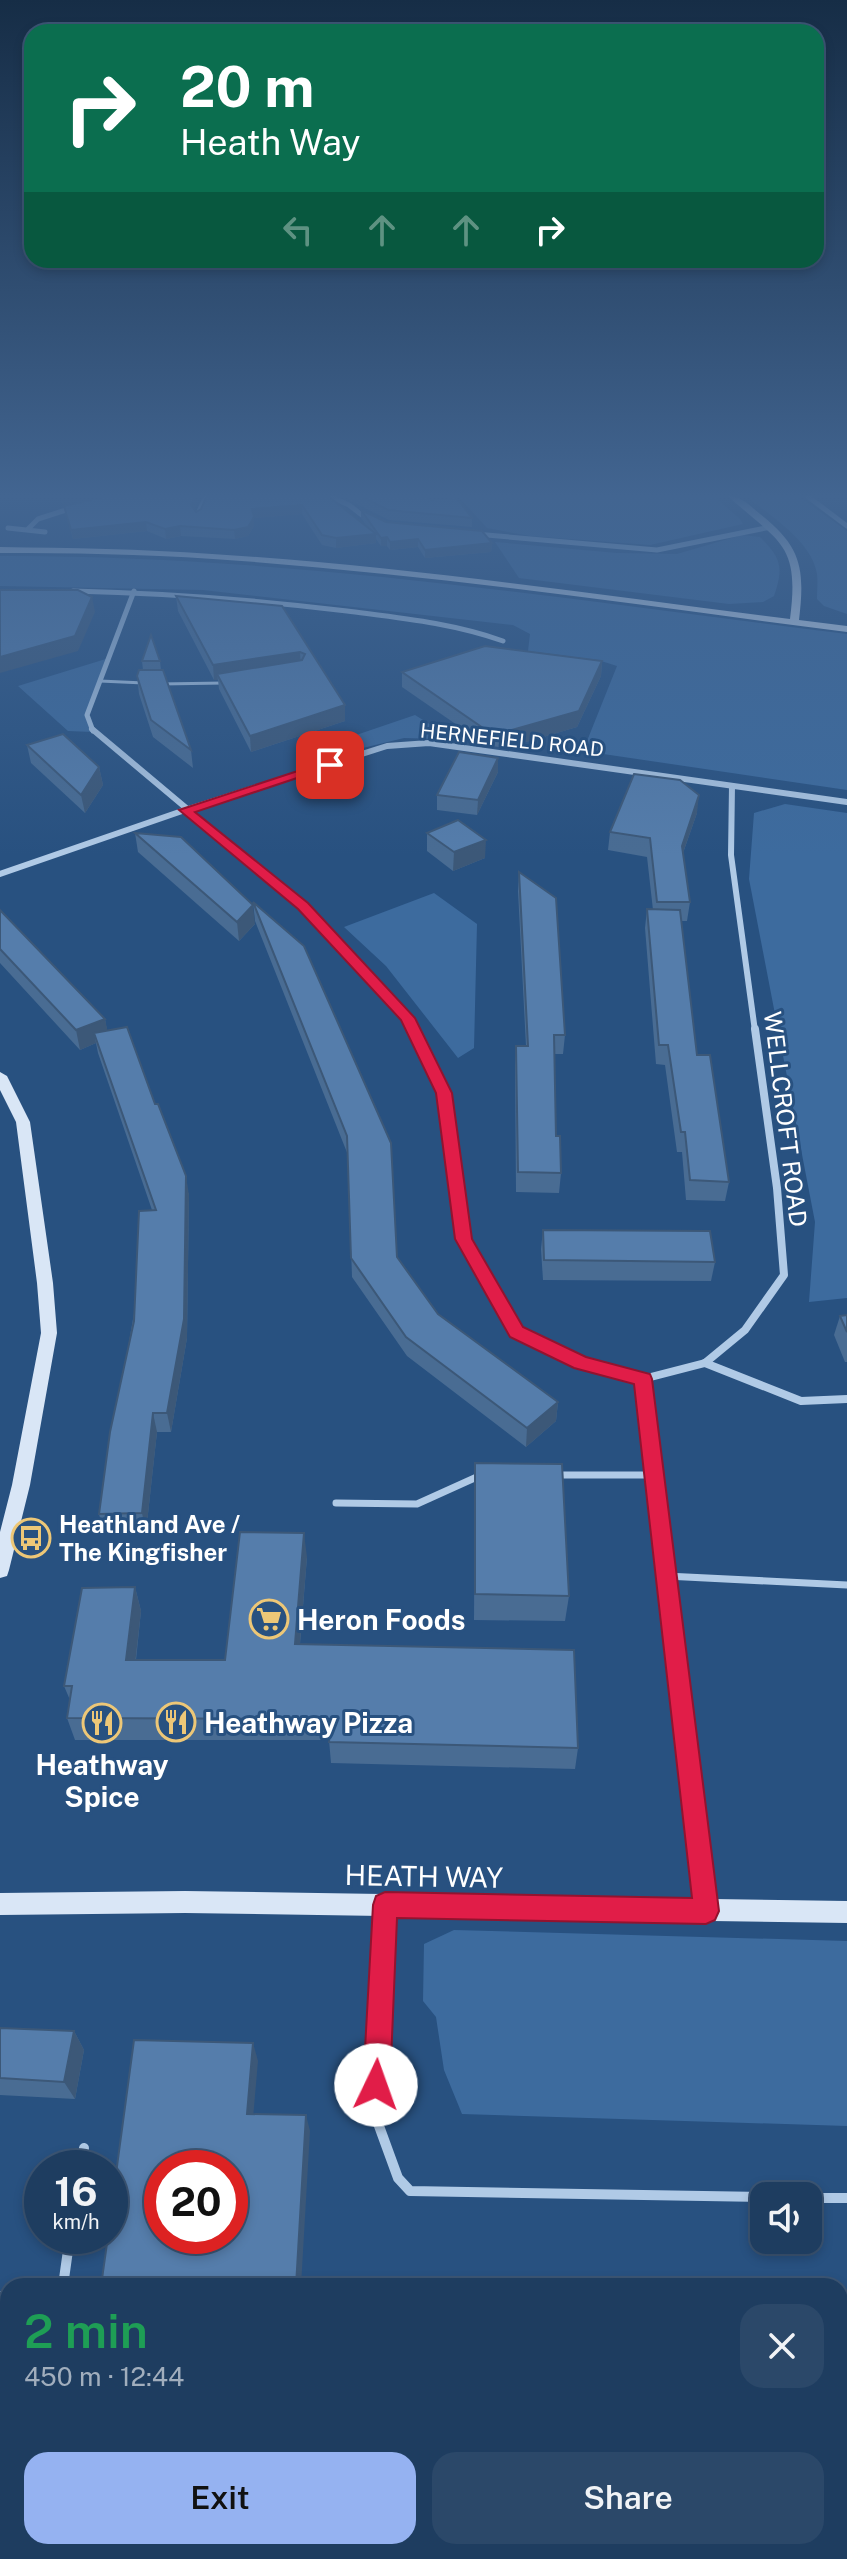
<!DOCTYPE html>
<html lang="en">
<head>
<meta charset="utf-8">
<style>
	:root { --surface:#1e3d60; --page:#2b4869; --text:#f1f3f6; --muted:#a1aebd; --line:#3c5675; --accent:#95b2f1 }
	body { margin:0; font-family:"Public Sans",sans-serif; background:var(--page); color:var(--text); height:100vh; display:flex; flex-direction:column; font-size:30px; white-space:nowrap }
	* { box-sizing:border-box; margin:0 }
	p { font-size:26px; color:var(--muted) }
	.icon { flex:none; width:44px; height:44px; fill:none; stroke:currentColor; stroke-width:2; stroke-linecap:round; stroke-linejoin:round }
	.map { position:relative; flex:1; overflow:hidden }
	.panel { position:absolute; left:0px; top:2278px; width:848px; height:282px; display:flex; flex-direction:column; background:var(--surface); border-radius:24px 24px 0 0; box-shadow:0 4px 12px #0003,0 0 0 2px var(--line) }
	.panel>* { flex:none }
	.banner { position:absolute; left:24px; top:24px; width:800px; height:244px; border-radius:24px; box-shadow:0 4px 12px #0003,0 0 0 2px var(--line); background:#0b6e4f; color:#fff; overflow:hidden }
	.fabs { position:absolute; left:750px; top:2182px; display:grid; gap:16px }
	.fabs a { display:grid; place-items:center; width:72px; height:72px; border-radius:16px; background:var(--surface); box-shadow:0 4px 12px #0003,0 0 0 2px var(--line); font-size:40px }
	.speed { position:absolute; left:24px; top:2150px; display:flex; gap:16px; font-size:40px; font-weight:700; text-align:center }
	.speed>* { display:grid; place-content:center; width:104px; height:104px; border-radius:50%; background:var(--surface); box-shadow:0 4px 12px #0003,0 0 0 2px var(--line); line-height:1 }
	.speed small { font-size:20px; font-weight:400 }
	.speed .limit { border:12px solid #d22; background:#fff; color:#111 }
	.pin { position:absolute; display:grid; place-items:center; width:68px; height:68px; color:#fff; margin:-34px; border-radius:16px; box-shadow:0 4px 12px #0006 }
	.me { position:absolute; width:88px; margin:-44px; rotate:3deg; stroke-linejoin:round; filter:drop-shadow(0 0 6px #0008) }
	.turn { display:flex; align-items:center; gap:28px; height:168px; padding:0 24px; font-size:36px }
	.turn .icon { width:104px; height:104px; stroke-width:2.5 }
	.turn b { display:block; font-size:56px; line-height:68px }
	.lanes { display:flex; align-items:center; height:76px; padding:0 24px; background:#0003; justify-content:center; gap:40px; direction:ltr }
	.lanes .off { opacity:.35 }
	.round { display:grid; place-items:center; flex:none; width:84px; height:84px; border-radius:24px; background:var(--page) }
	.head { display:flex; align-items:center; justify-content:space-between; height:136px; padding:0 24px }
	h1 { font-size:48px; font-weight:600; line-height:60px; color:#1e9e55 }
	.action { display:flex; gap:16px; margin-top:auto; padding:16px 24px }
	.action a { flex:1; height:92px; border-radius:24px; background:var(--accent); color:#111; font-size:32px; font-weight:600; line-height:92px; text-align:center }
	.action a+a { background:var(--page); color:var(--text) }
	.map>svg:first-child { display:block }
	.green { fill:#3d6b9e }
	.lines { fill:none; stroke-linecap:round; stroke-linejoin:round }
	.lane-far2 { stroke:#b0cae6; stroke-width:3 }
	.lane-far1 { stroke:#b0cae6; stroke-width:7 }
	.lane { stroke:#b0cae6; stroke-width:10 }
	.street-far3 { stroke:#b0cae6; stroke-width:5 }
	.street-far2 { stroke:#b0cae6; stroke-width:6 }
	.street-far1 { stroke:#b0cae6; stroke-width:8 }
	.street { stroke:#b0cae6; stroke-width:10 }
	.secondary { fill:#d9e6f6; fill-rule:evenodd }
	.wall { fill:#496c93 }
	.shaded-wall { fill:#3c5878 }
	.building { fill:#557dab; stroke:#3c5878; stroke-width:2; fill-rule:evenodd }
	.route { fill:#e11d48; stroke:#92132f; stroke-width:2 }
	.labels { text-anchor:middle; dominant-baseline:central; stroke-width:6; stroke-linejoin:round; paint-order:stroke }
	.far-street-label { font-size:20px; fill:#fff; stroke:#285180 }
	.street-label { font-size:24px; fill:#fff; stroke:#285180 }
	.poi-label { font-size:24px; font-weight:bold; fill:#fff; stroke:#285180; text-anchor:start }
	.near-poi-label { font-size:28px; font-weight:bold; fill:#fff; stroke:#285180; text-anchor:start }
	.near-street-label { font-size:28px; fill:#fff; stroke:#285180 }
</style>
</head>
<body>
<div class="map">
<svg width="847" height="2559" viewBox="0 0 847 2559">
	<rect width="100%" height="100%" fill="#285180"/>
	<g class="green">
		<path d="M458,496H714L740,519L743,524L650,545L530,536L487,528Z"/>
		<path d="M746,496H798L847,531V614L824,606L817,599C817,591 818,582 817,574C812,541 770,516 746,496Z"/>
		<path d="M742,535L760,537C781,558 784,567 774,596L763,602L729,604L519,578L495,542L617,553L677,554Z"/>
		<path d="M0,556C284,555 566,599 847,634V790L583,751L617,666L598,660L528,651L530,634L513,625L203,590L0,586Z"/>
		<path d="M109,658L87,715L93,732L68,731L18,686Z"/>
		<path d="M415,715L447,735L441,739L404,738L334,755L321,747Z"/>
		<path d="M785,804L847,813V1298L809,1302L815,1222L749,879L754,813Z"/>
		<path d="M434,893L477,924L474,1048L458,1058L386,966L344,927Z"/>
		<path d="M454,1930L847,1941V2126L462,2114L444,2070L436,2017L423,2001L424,1944Z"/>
	</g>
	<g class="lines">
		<g class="lane-far2">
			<path d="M100,681L144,683"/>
			<path d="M160,684L224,683"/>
		</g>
		<g class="lane-far1">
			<path d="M558,1475H654"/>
			<path d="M336,1503L417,1504L479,1476"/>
			<path d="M666,1576L847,1585"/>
			<path d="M385,1917V1910"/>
		</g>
		<g class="lane">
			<path d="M385,1915L375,2115L398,2178L410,2191L764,2197"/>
			<path d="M81,2168L84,2148"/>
			<path d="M808,2198H847"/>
			<path d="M63,2286L70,2236"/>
			<path d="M0,2296L8,2297"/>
			<path d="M8,2559L9,2552"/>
		</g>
		<g class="street-far3">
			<path d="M329,496L349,505L367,519"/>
			<path d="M807,496L847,526"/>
			<path d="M197,516L206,496"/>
			<path d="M8,528L45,532"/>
			<path d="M28,529L38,519L75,507"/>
			<path d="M475,534L657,550L771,527"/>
			<path d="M73,591C165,593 256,600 347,611C400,618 452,623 503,641"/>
			<path d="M93,731L87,715L134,591"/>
		</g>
		<g class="street-far2">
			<path d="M92,729L303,906L408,1018L414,1031"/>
			<path d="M732,786L731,855L755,1031"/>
			<path d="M0,874L185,810L387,746L429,743L847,802"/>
		</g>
		<g class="street-far1">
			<path d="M413,1029L444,1093L464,1239L516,1332L581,1363L643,1379L648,1418"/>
			<path d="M705,1363L801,1401L847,1399"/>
			<path d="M643,1379L705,1363L745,1330L784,1275L777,1188L755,1029"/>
		</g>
		<path class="street" d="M647,1416L706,1907"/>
		<g class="secondary">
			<path d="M728,496C742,496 750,506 760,514C802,547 805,569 799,620L847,626V632C636,605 425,573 213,559C142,554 71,553 0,553V547C71,548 141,549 212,554C405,566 598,595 790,619C800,542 779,543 728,496Z"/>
			<path d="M0,1072L7,1076L30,1122L53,1283L57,1333L30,1485L9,1570L7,1576L0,1578V1532L12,1485L41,1333L37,1283L16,1122L0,1090Z"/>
			<path d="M185,1891L847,1901V1923L185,1913L0,1915V1893Z"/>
		</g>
	</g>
	<g class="wall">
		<path d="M200,496L194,509L196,512L328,496L368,528L361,518V510L386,522L492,543L491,552L425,558L418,547L390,550L387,546H381L376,539V543L336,548L322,545L302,514L254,518V526L248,536L235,539L181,536L166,539L147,531L73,539L64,506Z"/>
		<path d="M345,496H428L431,500L472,518V527L389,520L347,499Z"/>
		<path d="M176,596L282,606L345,721L251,752L219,689L218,680H214L178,611Z"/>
		<path d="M142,661H160L161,670L191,750L193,768L153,737L139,694L137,676L143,670Z"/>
		<path d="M602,661L601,676L577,727L505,748L486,745L402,687V672Z"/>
		<path d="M27,745L99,767L103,785L85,813L31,763Z"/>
		<path d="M498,758V772L477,815L437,810V795Z"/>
		<path d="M697,813L683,853L690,902L687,921H681L697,1055L729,1182L725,1201L686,1200L682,1152H677L665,1065L656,1064L645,928L647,909L653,910L647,857L608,850L610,832Z"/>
		<path d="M135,833L255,924L239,941L138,852Z"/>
		<path d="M427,833L485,858L453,871L427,851Z"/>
		<path d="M519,872L565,1035L563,1054H554L556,1136L561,1173L559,1193L516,1192L515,1065L516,1046H526L518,891Z"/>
		<path d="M253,902L397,1257L438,1314L558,1402L556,1421L526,1447L407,1356L352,1277L348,1155L255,921Z"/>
		<path d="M0,910L105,1019L107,1031L155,1104L189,1195L187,1338L171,1432H157L146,1532L104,1533L99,1514L152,1210L98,1053L96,1043L80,1050L0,963Z"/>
		<path d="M543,1230L715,1262L711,1281L543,1280L541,1249Z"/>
		<path d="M847,1315V1362H845L834,1335L840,1316Z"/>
		<path d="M475,1463L569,1596L565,1621L474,1620Z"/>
		<path d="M307,1557L300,1644L578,1748L575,1769L331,1763L329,1740H75L67,1718L70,1700L64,1686L135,1587L141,1611L136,1660H225Z"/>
		<path d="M0,2028L74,2031L84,2050L75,2099L0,2095Z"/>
	</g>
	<g class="shaded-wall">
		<path d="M61,496H107L62,505Z"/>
		<path d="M195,496H200L192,514L191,505Z"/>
		<path d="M302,505V514L254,518V526L248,536L235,539L234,530L252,509Z"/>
		<path d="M146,522L147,531L73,539L71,530Z"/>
		<path d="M180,526L181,536L166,539L165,529Z"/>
		<path d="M376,534V543L336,548V538Z"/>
		<path d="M387,537V546H381V538Z"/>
		<path d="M418,539V547L390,550V542Z"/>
		<path d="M492,543L491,552L425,558V550Z"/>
		<path d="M92,597L95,612L78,651L0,673V657Z"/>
		<path d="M300,652L301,667L217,674L218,680H214L213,665Z"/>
		<path d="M602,661L601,676L577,727L505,748V732Z"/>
		<path d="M345,705V721L251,752L250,736Z"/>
		<path d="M498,758V772L477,815L478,800Z"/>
		<path d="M99,767L103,785L85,813L81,795Z"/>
		<path d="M699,795L697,813L679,864L682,846Z"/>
		<path d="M486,840L485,858L453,871L454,852Z"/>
		<path d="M253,905L255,924L239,941L237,922Z"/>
		<path d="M105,1019L109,1038L94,1033L96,1043L80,1050L76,1030Z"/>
		<path d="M186,1176L189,1195L187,1338L171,1432L167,1413Z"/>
		<path d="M558,1402L556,1421L526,1447L527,1428Z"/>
		<path d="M153,1413L157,1432L146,1532L142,1513Z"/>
		<path d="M304,1533L307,1557L298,1666L295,1644Z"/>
		<path d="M135,1587L141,1611L133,1682L126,1660Z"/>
		<path d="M74,2031L84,2050L75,2099L64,2082Z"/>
		<path d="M253,2043L258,2061L252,2130L247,2114Z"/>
		<path d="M306,2115L310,2131L301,2286H296Z"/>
	</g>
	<g class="building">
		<path d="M108,496H195L191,505L196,512L201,509L207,496H328L376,534L336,538L322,535L302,505L252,509L254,517L248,527L234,530L180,526L165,529L146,522L71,530L64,506Z"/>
		<path d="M360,496H428L431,500L456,497L472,518L388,510Z"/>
		<path d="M361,510L386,522L482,531L492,543L425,550L418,539L390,542L387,537L381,538Z"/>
		<path d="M0,590H78L92,597L75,636L0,657Z"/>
		<path d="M176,596L282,606L345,705L250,736L217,674L302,660L305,654L300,652L213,665Z"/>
		<path d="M151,635L160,661H142Z"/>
		<path d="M485,646L602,661L579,711L505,732L486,730L402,672Z"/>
		<path d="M139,670H163L191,750L151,720L137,676Z"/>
		<path d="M63,734L99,767L81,795L27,745Z"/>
		<path d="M459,752L498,758L478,800L437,795Z"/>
		<path d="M634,774L680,780L699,795L682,846L690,902H657L650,838L610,832Z"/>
		<path d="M458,820L486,840L454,852L427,833Z"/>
		<path d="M135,833L181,837L253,905L237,922Z"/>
		<path d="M519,872L556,898L565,1035H554L556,1136H560L561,1173L518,1172L516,1046H528Z"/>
		<path d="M253,902L304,946L391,1143L397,1257L438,1314L558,1402L527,1428L406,1337L351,1258L347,1136Z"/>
		<path d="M647,909L680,910L697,1055H710L729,1182L690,1180L685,1132H681L668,1045H659Z"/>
		<path d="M0,910L105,1019L76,1030L0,949Z"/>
		<path d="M127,1027L155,1104H158L186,1176L184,1319L167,1413H153L142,1513L99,1514L110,1432L134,1321L139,1211L156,1210L94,1033Z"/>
		<path d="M543,1230L710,1231L715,1262L544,1260Z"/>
		<path d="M847,1315V1332L840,1316Z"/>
		<path d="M475,1463L562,1464L569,1596L475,1594Z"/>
		<path d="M240,1532L304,1533L295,1644L574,1650L578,1748L329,1742L331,1719L67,1718L72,1686H64L82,1588L135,1587L126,1660H225Z"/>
		<path d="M0,2028L74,2031L64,2082L0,2078Z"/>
		<path d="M134,2040L253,2043L247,2114L306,2115L296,2286H101L108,2236H110V2218ZM162,2168H230V2236H162Z"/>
		<path d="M840,2437H847V2559H177L178,2552H840Z"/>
	</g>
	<linearGradient id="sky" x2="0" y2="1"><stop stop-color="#162d46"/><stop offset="0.58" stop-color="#426591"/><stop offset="1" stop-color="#426591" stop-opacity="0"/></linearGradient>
	<rect width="847" height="855" fill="url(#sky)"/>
	<path class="route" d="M325,762L336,765L195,812L308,903L415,1018L452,1093L472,1239L523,1327L586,1357L650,1374L652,1379L719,1911L715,1920L706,1924L397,1918L390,2085L386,2095L376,2099L367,2095L363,2085L373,1905L376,1896L385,1892L692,1898L634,1384L574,1368L510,1337L455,1239L436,1093L401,1020L298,909L179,810Z"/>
	<defs>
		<g id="bus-ring" transform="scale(2)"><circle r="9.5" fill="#285180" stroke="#edc777" stroke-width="1.5"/><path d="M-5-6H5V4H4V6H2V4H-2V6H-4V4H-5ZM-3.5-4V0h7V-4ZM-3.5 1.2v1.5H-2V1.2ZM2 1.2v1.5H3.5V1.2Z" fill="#edc777"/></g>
		<g id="supermarket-ring" transform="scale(2)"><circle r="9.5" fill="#285180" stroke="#edc777" stroke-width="1.5"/><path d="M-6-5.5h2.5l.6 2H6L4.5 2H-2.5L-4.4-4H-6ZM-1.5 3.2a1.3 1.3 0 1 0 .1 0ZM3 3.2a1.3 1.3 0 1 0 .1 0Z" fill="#edc777"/></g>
		<g id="restaurant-ring" transform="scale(2)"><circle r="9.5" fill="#285180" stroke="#edc777" stroke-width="1.5"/><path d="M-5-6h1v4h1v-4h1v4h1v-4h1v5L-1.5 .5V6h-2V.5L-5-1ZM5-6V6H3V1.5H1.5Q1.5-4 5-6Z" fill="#edc777"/></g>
	</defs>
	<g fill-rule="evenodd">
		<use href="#bus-ring" x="31" y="1538"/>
		<use href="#supermarket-ring" x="269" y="1619"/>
		<use href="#restaurant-ring" x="176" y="1722"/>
		<use href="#restaurant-ring" x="102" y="1723"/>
	</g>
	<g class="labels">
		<g class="far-street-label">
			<text transform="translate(512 740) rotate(6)">HERNEFIELD ROAD</text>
		</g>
		<g class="street-label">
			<text transform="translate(786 1119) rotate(83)">WELLCROFT ROAD</text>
		</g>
		<g class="poi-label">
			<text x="59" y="1524">Heathland Ave /<tspan x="59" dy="28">The Kingfisher</tspan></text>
		</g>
		<g class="near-poi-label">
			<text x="297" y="1619">Heron Foods</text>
			<text x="204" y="1722">Heathway Pizza</text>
			<text x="102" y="1764" text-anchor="middle">Heathway<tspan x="102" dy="32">Spice</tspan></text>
		</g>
		<g class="near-street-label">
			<text transform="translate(424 1876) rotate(1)">HEATH WAY</text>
		</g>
	</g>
</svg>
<div class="fabs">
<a><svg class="icon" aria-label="sound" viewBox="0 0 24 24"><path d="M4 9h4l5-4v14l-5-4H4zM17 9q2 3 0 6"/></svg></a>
</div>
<div class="speed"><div>16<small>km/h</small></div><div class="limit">20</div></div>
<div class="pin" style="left:330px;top:765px;background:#d93025"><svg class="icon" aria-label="arrive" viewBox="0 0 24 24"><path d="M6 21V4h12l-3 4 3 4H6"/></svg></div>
<svg class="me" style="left:376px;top:2085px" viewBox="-20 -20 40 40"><circle r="19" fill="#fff"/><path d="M0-13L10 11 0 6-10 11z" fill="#e11d48"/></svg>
<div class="banner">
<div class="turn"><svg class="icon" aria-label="right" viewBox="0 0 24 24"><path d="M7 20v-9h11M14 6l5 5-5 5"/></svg><div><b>20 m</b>Heath Way</div></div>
<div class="lanes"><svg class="icon off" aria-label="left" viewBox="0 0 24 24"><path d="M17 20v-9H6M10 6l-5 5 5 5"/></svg><svg class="icon off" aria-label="ahead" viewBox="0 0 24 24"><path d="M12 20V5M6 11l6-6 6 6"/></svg><svg class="icon off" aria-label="ahead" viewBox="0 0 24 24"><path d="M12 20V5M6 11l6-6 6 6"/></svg><svg class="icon" aria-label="right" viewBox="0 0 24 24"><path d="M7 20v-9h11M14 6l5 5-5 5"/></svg></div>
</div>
<section class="panel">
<div class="head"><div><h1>2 min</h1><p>450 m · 12:44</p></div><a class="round"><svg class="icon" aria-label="close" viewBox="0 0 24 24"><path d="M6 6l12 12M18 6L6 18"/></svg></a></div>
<div class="action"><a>Exit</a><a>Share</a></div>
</section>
</div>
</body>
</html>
